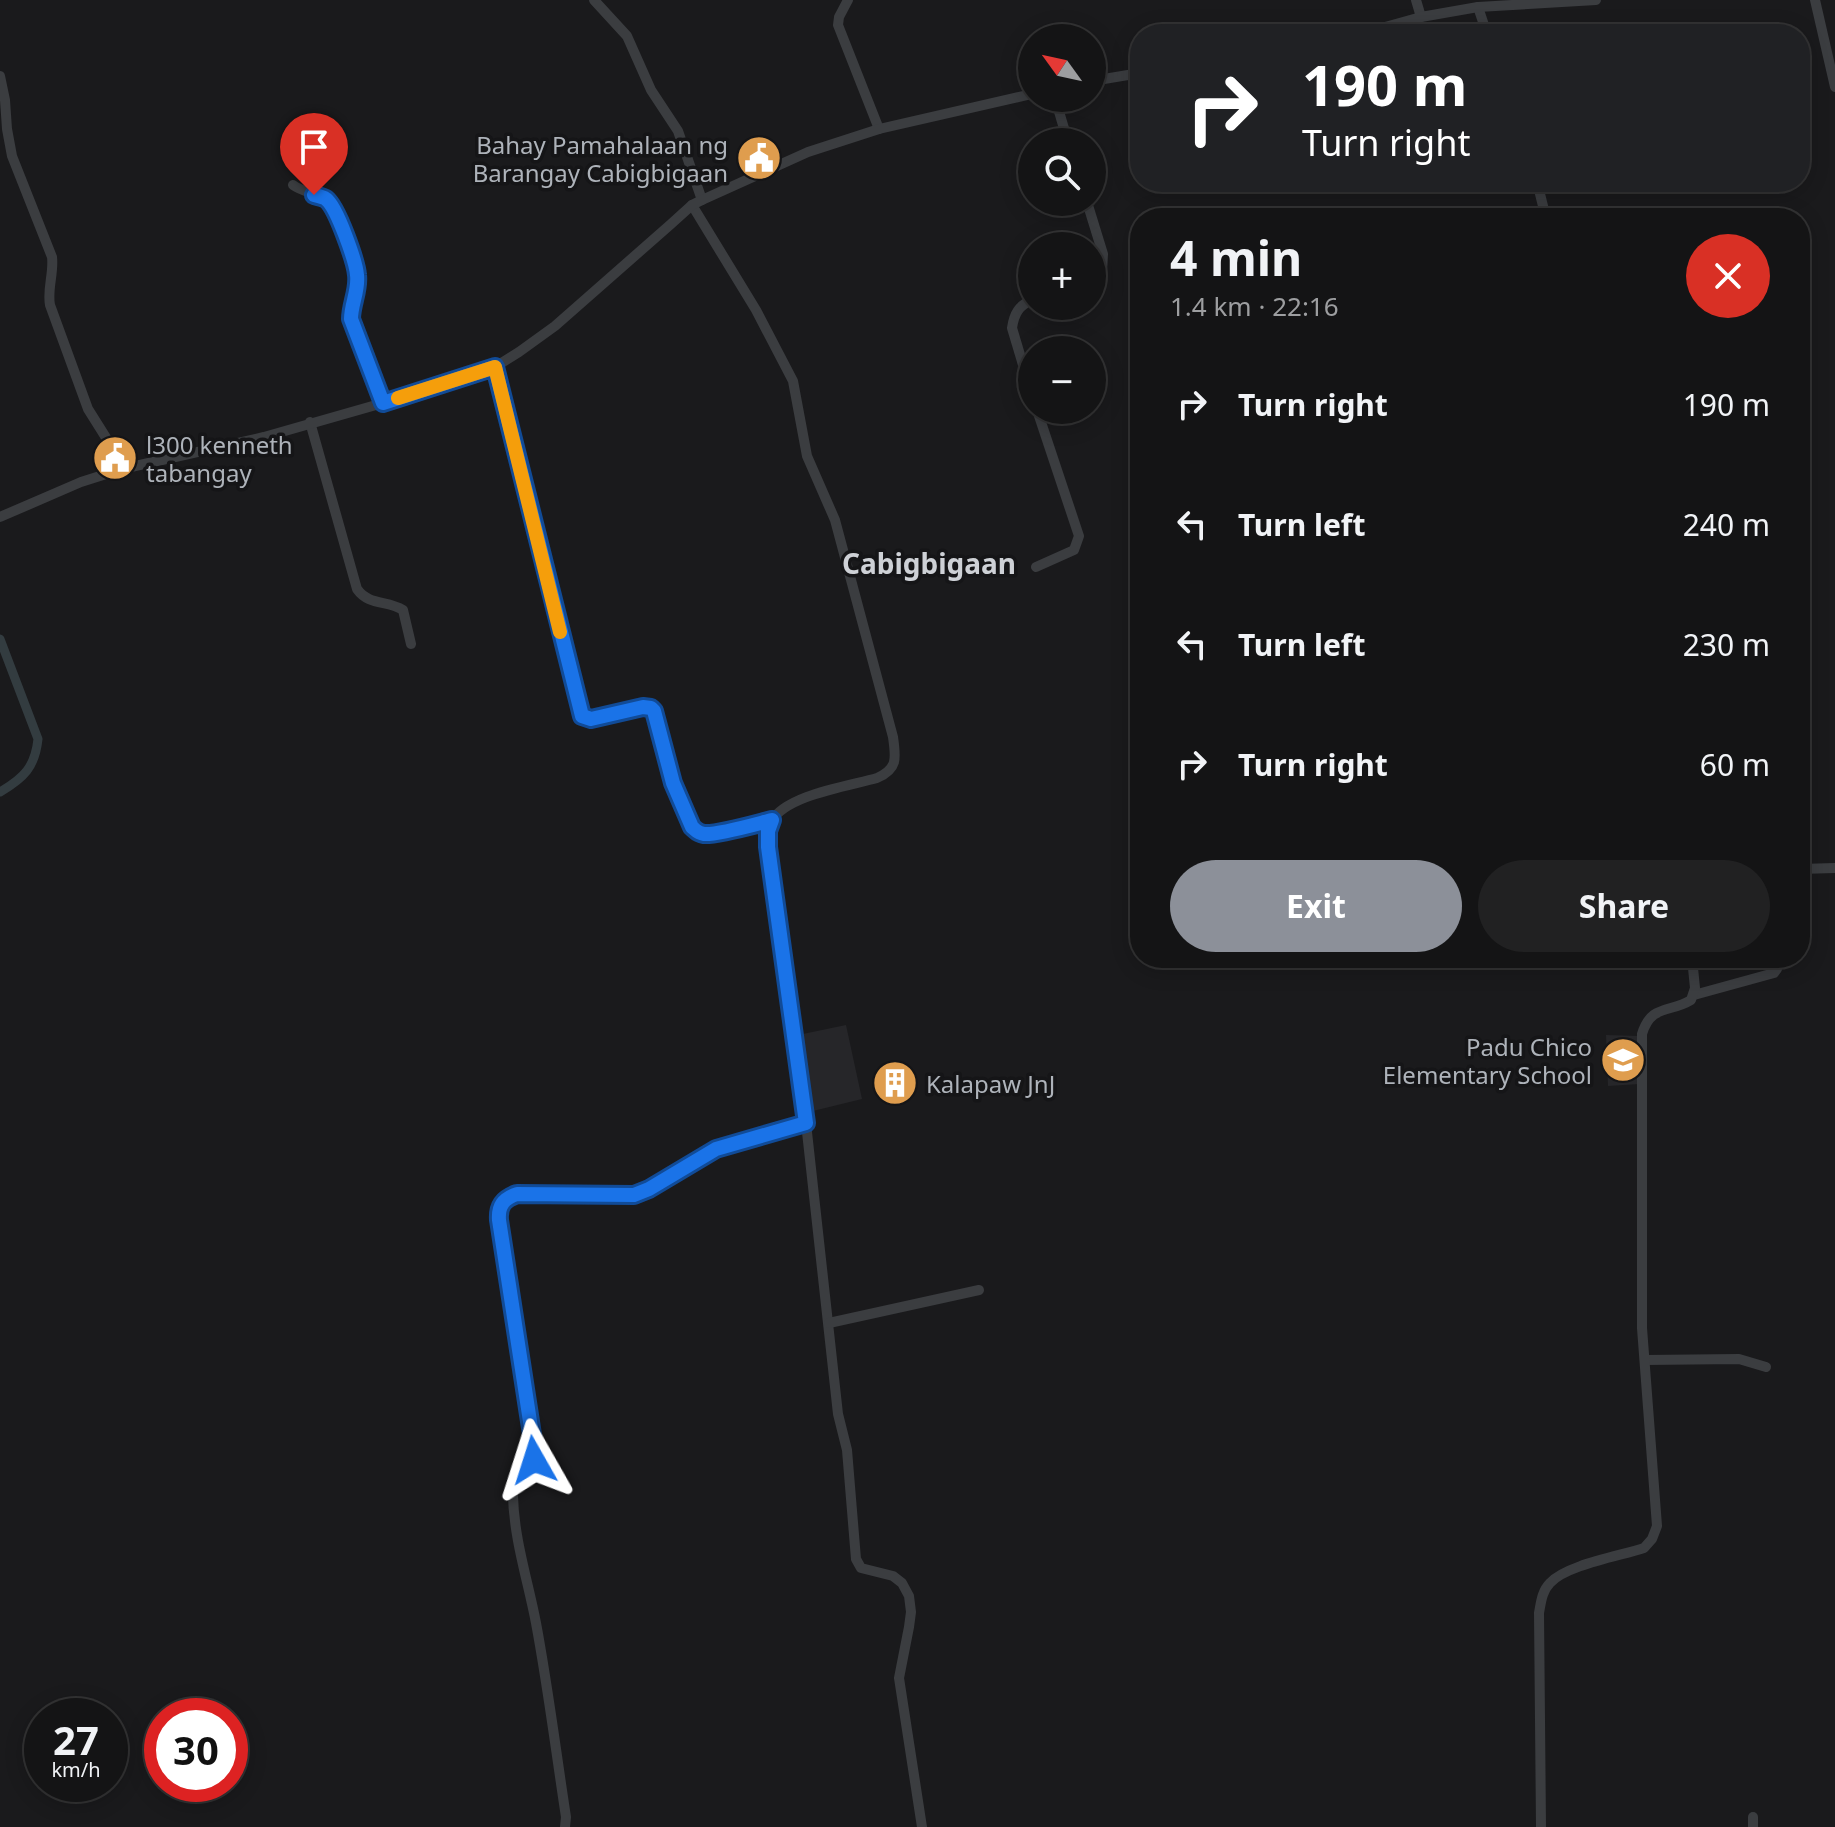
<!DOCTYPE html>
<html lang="en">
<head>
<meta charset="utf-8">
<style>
	:root { --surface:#141415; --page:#212122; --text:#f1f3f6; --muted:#9d9ea0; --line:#333334; --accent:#8c9099 }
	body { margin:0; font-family:"Noto Sans",sans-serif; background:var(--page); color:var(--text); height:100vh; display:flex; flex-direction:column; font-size:30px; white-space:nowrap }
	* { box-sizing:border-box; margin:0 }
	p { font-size:26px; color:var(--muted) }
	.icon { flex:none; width:44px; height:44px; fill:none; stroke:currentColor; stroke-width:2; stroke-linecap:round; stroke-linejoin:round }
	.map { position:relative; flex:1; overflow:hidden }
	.sheet { position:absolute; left:1130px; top:208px; width:680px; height:760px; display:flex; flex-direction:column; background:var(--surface); border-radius:32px; box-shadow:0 4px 20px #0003,0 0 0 2px var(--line) }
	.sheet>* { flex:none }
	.banner { position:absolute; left:1130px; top:24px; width:680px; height:168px; border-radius:32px; box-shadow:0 4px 20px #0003,0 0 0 2px var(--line); background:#202124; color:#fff; overflow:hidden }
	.needle { width:52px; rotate:303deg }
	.tools { position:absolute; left:1018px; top:24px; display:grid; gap:16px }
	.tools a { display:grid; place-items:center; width:88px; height:88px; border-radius:50%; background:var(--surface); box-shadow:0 4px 20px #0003,0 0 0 2px var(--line); font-size:40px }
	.speed { position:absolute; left:24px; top:1698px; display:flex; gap:16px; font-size:40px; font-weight:700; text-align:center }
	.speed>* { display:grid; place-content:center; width:104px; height:104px; border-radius:50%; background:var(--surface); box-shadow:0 4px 20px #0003,0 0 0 2px var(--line); line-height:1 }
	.speed small { font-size:20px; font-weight:400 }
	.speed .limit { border:12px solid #d22; background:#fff; color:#111 }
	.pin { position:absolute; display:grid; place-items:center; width:68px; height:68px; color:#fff; margin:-82px -34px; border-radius:50% 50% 50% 0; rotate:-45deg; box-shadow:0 0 8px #0007 }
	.pin .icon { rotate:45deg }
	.me { position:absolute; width:88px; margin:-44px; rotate:354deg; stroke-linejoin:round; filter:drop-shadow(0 0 6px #0008) }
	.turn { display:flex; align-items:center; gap:28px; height:168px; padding:0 40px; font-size:36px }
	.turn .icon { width:104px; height:104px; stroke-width:2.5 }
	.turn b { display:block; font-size:56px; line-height:68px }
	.round { display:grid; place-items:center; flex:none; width:84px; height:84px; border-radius:42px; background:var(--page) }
	.head { display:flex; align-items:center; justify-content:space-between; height:136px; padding:0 40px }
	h1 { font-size:48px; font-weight:700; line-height:60px }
	.button { display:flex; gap:16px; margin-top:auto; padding:16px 40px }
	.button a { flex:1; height:92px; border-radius:48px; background:var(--accent); color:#fff; font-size:32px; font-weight:700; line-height:92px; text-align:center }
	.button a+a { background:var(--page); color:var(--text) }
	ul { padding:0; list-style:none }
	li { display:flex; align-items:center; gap:24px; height:120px; padding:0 40px }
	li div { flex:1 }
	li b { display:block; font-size:30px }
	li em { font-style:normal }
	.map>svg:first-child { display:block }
	.built { fill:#262629 }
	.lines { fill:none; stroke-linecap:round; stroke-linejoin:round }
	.canal { stroke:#333c40; stroke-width:9 }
	.minor { stroke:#3b3d40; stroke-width:10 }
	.route-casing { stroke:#114b97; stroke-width:20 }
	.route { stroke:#1a73e8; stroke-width:14 }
	.slow { stroke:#f59e0b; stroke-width:14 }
	.labels { text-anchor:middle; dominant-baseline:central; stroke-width:7; stroke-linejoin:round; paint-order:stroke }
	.poi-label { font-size:24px; fill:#aeb3ba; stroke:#151517; text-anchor:end }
	.quarter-label { font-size:28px; font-weight:bold; fill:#ced1d6; stroke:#151517 }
</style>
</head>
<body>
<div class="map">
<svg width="1835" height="1827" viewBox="0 0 1835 1827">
	<rect width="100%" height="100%" fill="#1a1a1c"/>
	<g class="built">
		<path d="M846,1025L862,1099L813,1111L798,1035Z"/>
		<path d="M1606,1035L1639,1036L1640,1084L1608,1086Z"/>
	</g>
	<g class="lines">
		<path class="canal" d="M0,639L38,739C35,767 24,778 0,792"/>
		<g class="minor">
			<path d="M594,0L627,36L651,90L678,131L702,200"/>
			<path d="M848,0L839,17L838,25L879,129"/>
			<path d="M1416,0L1421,17"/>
			<path d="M1815,0L1835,87"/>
			<path d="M1478,7L1487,34"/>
			<path d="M1360,34L1421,17L1478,7L1596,0"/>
			<path d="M0,76L5,100L7,129L12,156L52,257C54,273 47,289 50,305L88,409L115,452L122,469"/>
			<path d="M1092,81L1140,73"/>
			<path d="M1055,98L1068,142"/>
			<path d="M1537,182L1546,218"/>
			<path d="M293,185C304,193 319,193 329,202C339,215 355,257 357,274C359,289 351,303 351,319L383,403"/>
			<path d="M1087,202L1103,254L1102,272L1092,278"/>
			<path d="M692,205L756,310L793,381L807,456L835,520L893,737C896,758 898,769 877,778C849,786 785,795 771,822C767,829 768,839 768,847L806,1123L838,1414L847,1450L856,1559L861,1568L893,1576L902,1583L909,1596L911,1612L909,1627L899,1678L922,1827"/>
			<path d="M1032,300C1019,305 1014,314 1012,328L1032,395"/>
			<path d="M495,367L582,716L591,719L643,707C651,708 654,709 657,717C662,738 680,823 698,832C707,837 760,823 772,820"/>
			<path d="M310,422L357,589C369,606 387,600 403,610L411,644"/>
			<path d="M0,517L81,482L122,469L264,437L383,403L495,367L519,352L555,326L671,224L692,205L702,200L808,152L879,129L1032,94"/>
			<path d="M1036,567L1074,550L1079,536L1037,410"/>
			<path d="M1800,869L1835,868"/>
			<path d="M1694,995L1774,973L1777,969V958"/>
			<path d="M829,1323L979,1290"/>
			<path d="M1645,1360L1739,1359L1766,1367"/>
			<path d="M1753,1817V1827"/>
			<path d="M565,1827L566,1817C556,1752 548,1687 536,1623C528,1581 514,1539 513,1496C512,1477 533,1472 535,1454L499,1220C498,1206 503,1199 517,1194L634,1195L649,1189L716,1149L806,1123"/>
			<path d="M1541,1827L1539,1613C1541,1602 1542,1591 1550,1583C1566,1565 1620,1556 1644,1548L1652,1539L1657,1526L1642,1328V1034C1651,1004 1670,1013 1691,1000L1695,988L1692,958"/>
		</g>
	</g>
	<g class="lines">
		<g class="route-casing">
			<path id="route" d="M314,195C318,196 323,197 326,199C337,207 356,262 357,275C359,290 351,304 351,319L383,403L495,367L582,716L591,719L643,707L651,708L654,711L673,783L692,827C697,831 697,833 704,834C718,835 756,824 772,820L768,831V847L806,1123L716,1149L649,1189L634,1195L517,1194C503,1199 498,1206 499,1220L535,1454L534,1460"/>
		</g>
		<use href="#route" class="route"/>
		<path class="slow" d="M398,398L495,367L560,632"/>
	</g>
	<defs>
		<g id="civic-disc" transform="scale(2.3)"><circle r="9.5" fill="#df9d4e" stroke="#151517"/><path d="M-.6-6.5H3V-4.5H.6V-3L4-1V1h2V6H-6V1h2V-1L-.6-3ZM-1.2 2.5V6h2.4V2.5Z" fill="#fff"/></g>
		<g id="school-disc" transform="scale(2.3)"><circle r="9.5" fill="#df9d4e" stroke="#151517"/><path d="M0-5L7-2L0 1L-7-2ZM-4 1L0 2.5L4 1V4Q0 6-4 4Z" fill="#fff"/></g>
		<g id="building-disc" transform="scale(2.3)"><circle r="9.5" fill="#df9d4e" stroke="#151517"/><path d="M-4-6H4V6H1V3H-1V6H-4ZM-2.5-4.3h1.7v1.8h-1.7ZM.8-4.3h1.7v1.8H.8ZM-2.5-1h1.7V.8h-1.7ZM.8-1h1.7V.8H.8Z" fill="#fff"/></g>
	</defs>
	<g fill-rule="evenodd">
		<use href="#civic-disc" x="759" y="158"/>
		<use href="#civic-disc" x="115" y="458"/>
		<use href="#school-disc" x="1623" y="1060"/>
		<use href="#building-disc" x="895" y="1083"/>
	</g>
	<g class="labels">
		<g class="poi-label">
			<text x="728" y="144">Bahay Pamahalaan ng<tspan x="728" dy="28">Barangay Cabigbigaan</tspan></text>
			<text x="146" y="444" text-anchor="start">l300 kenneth<tspan x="146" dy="28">tabangay</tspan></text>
			<text x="1592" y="1046">Padu Chico<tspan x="1592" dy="28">Elementary School</tspan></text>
			<text x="926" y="1083" text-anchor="start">Kalapaw JnJ</text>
		</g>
		<g class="quarter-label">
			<text x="929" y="563">Cabigbigaan</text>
		</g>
	</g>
</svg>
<div class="tools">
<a><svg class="needle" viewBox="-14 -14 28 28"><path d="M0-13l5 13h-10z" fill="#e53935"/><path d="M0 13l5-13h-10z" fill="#9d9ea0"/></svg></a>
<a><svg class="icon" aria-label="search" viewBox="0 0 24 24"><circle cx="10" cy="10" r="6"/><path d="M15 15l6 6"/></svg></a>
<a>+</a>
<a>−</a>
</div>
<div class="speed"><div>27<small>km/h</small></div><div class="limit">30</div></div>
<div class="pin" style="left:314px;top:195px;background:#d93025"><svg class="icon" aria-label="arrive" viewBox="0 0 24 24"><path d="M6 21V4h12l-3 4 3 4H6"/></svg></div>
<svg class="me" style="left:534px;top:1460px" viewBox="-20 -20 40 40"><path d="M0-17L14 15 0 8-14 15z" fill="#1a73e8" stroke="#fff" stroke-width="4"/></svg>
<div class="banner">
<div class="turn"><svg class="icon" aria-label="right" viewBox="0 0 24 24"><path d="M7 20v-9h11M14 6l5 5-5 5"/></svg><div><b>190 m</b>Turn right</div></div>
</div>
<section class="sheet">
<div class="head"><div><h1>4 min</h1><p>1.4 km · 22:16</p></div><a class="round" style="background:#d93025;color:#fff"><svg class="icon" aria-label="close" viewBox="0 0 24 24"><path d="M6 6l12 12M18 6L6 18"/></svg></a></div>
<ul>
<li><svg class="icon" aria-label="right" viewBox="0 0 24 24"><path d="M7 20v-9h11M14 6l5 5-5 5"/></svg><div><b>Turn right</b></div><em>190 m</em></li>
<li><svg class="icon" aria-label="left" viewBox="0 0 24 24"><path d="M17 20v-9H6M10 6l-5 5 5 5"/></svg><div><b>Turn left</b></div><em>240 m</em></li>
<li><svg class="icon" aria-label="left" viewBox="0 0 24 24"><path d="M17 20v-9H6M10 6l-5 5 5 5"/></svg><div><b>Turn left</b></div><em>230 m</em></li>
<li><svg class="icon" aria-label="right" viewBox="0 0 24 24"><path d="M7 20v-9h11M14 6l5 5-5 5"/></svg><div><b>Turn right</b></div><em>60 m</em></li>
</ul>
<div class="button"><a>Exit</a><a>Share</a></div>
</section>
</div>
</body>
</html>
